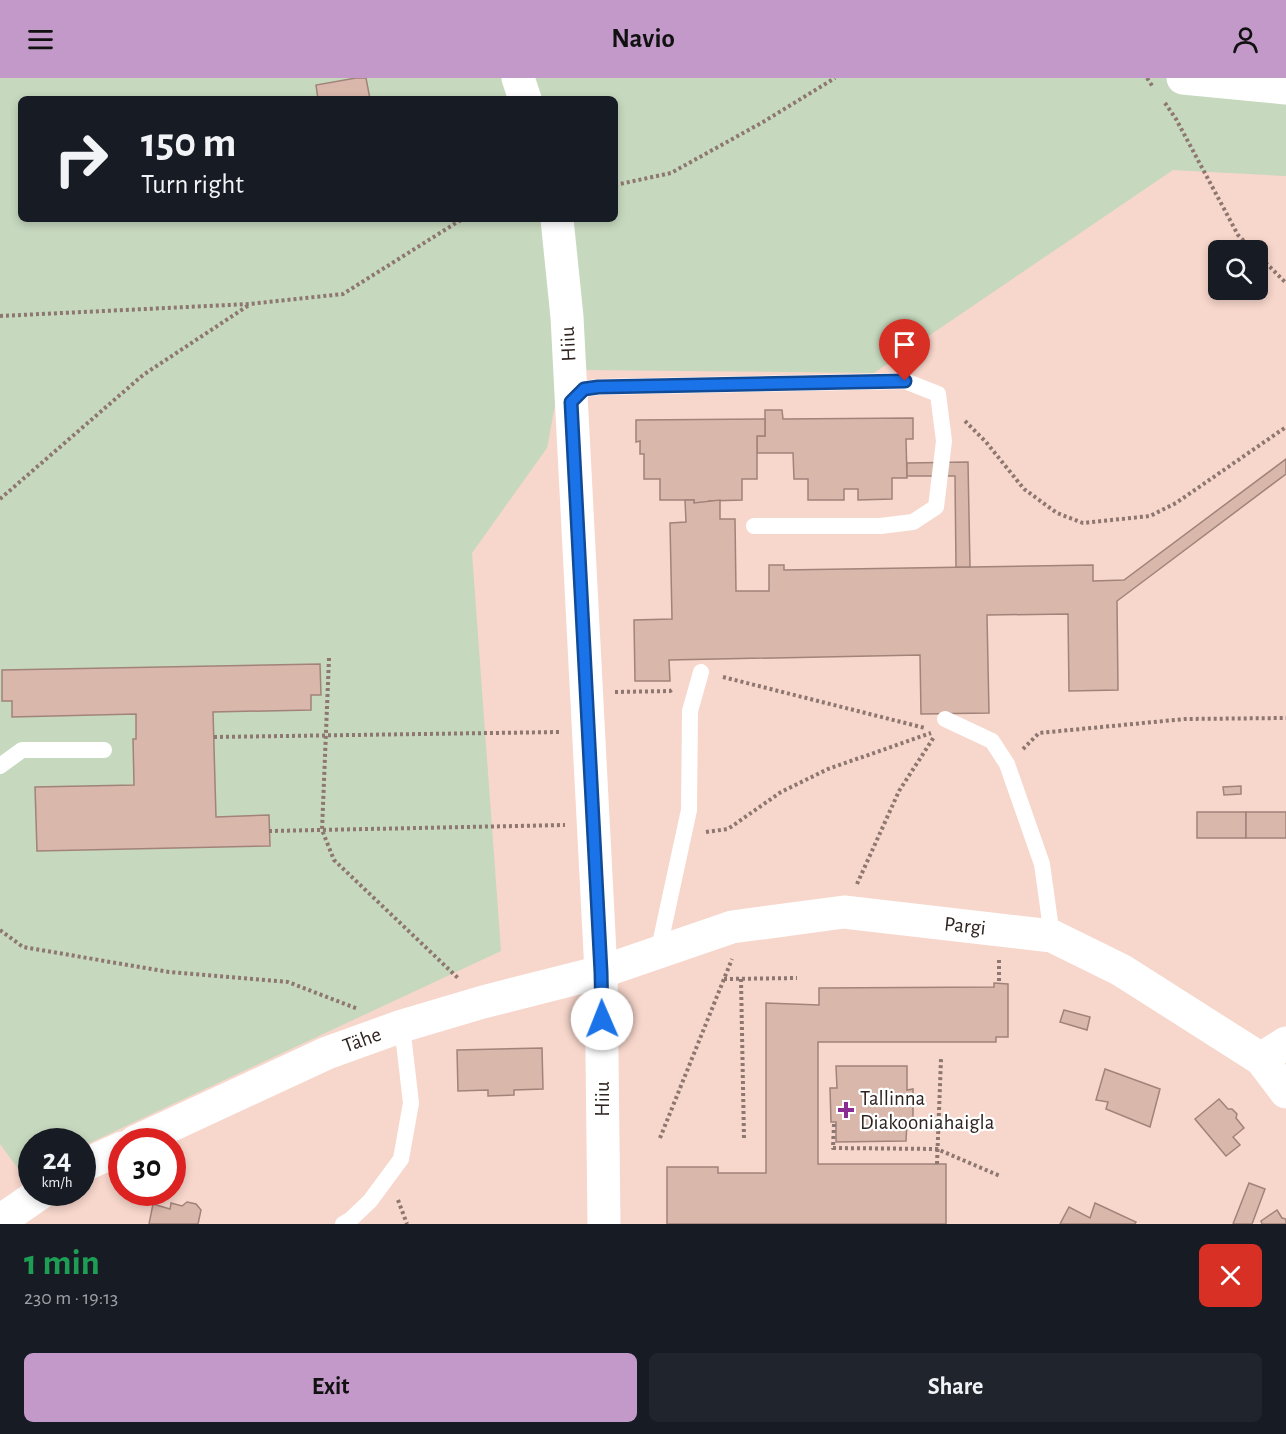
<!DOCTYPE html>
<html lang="en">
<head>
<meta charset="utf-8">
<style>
	:root { --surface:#171b24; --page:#20242c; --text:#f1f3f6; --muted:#9ea1a6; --accent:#c399ca }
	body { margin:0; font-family:"Alegreya Sans",sans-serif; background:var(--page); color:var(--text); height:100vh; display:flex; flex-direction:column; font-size:22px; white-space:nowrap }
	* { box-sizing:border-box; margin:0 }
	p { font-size:20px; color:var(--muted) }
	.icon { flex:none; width:33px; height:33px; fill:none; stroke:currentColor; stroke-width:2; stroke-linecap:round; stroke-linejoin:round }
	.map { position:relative; height:1146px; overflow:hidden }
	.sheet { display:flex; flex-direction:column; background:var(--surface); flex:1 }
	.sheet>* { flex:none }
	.hud { position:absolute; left:18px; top:18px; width:600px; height:126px; border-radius:9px; box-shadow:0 3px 9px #0003; background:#171b24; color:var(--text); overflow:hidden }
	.buttons { position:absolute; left:1208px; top:162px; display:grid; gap:12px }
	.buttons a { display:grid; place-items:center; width:60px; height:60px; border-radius:9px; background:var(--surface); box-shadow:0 3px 9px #0003; font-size:30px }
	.speed { position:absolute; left:18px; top:1050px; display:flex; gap:12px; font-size:30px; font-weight:700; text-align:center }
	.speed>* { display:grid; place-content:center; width:78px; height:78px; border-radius:50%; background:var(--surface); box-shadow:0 3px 9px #0003; line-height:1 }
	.speed small { font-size:15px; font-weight:400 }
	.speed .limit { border:9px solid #d22; background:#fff; color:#111 }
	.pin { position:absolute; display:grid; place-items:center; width:51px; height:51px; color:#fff; margin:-62px -26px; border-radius:50% 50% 50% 0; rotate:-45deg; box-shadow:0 0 6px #0007 }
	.pin .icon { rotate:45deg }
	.me { position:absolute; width:66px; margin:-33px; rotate:359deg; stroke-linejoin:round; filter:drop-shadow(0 0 4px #0008) }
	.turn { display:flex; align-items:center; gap:21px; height:126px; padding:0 24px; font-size:27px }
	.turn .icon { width:78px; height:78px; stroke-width:2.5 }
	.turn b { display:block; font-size:42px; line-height:51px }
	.round { display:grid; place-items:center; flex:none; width:63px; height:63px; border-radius:9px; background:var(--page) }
	.summary { display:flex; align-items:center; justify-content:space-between; height:102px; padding:0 24px }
	h1 { font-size:36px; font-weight:600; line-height:45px; color:#1e9e55 }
	.action { display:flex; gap:12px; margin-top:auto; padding:12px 24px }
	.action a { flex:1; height:69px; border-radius:9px; background:var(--accent); color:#111; font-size:24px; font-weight:600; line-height:69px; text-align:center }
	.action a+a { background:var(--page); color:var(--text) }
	header { display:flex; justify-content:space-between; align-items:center; height:78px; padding:0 24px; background:var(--accent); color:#111; font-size:27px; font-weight:600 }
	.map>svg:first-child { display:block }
	.green { fill:#c6d8be; fill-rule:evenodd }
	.building { fill:#d9b7ab; stroke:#a18379; stroke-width:1.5 }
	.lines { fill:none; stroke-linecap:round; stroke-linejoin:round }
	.path { stroke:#8d7770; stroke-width:4; stroke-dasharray:3 3; stroke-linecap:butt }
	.lane { stroke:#fff; stroke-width:16 }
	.street { stroke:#fff; stroke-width:33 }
	.route-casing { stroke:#114b97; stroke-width:15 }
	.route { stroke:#1a73e8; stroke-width:10 }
	.poi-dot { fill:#8b2b94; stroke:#fff; stroke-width:2 }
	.labels { text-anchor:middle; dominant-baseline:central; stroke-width:4.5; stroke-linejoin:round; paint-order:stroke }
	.street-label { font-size:21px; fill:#302420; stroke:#fff }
	.poi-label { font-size:21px; fill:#302420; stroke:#fff; text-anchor:start }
</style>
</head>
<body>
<header><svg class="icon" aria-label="menu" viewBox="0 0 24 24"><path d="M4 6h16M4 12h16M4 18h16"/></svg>Navio<svg class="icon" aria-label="person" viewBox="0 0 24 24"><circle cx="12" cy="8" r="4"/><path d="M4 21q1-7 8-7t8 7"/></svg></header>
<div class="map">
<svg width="1286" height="1146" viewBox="0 0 1286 1146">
	<rect width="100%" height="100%" fill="#f7d6cb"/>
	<path class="green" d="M0,0H1286V98L1173,92L874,295L587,292L558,311L547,370L472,475L501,873L83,1068L82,1064H32L31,1091L22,1096L0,1066ZM21,21H615V141H21Z"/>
	<g class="building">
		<path d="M356,0H366L370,21H318L316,7Z"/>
		<path d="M765,332H782L783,341L913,340V361H906L907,400H892V421L858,422V411H844V422H808V401H794L793,375H757V358H765Z"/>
		<path d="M765,341V358H757V401H742V422L709,423V425H694V422H660V401H644V376H640V363L636,364V342Z"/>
		<path d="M1286,381V396L1117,523L1118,612L1069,613L1068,536L987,537L989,635L921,636L920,577L669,582L670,603H635L634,542L672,541L670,445L686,444L685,422H694V425L720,422V441H735L736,513H769V487H784V492L1093,487V503L1124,502Z"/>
		<path d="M968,384L970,489H956L955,398H907V385Z"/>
		<path d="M320,586L321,617H311V632L213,634L216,739L269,737L270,768L37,773L35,709L134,707L133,661H136V636L12,639V623H2V592Z"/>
		<path d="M1241,708V716L1224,717L1223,709Z"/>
		<rect x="1197" y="734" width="49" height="26"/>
		<rect x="1246" y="734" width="40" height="26"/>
		<path d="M994,905L1008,906V959H996V964H818V1086H946V1146H667V1089H718V1095H766V925L819,927V910L994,909Z"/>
		<path d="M1064,932L1090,939L1087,952L1060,944Z"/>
		<path d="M542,970L543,1011L514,1012V1017L488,1018V1012L458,1013L457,972Z"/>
		<path d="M836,988H907V1012L913,1011V1044H907L906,1063L836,1064V1044H831L830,1010H837Z"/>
		<path d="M1105,991L1160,1011L1150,1049L1106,1031L1108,1024L1096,1022Z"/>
		<path d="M1219,1021L1228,1031H1232L1237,1036L1236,1040L1244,1050L1233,1059L1240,1067L1226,1078L1195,1041Z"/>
		<path d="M1249,1105L1265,1111L1252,1146H1233Z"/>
		<path d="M187,1124L196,1126L201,1132L198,1146H149L153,1126L170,1131L171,1125L182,1128Z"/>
		<path d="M1095,1125L1136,1144L1135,1146H1060L1069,1129L1090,1140Z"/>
		<path d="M1277,1132L1282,1140L1286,1141V1146H1262L1261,1143Z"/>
	</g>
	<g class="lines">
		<g class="path">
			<path d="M1147,0L1153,9"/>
			<path d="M1165,25L1176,41L1238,157L1253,172"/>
			<path d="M615,107L671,95L763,44L835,0"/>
			<path d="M1257,176L1286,205"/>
			<path d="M0,238L249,226L343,216L459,143L465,141"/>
			<path d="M965,343L986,364L1024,411L1057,435L1083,445L1150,438L1176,425L1286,349"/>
			<path d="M0,421L143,297L249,227"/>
			<path d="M329,580L322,752L334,782L459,901"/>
			<path d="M723,599L925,650"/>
			<path d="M615,614L670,613L673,611"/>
			<path d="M214,659L561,654"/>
			<path d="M1023,671L1039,655L1185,641L1286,640"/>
			<path d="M269,753L565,747"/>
			<path d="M706,754L728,751L781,714L828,691L931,655"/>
			<path d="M857,806L899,713L934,659"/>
			<path d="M0,852L23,869L169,894L288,904L358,931"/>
			<path d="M999,882V903"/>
			<path d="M724,901L797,900"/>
			<path d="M741,901L744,1061"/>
			<path d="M834,1046L833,1070L937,1071L1000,1098"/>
			<path d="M660,1060L732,881"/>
			<path d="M937,1086L941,981"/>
			<path d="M398,1122L407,1146"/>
		</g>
		<g class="lane">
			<path d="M571,324L584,311L598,309L905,303L938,316L944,363L936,429L913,444L880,448H754"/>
			<path d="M945,641L992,663L1007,686L1042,786L1052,858"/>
			<path d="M0,688L22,672H104"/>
			<path d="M658,875L689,732L690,633L701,594"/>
			<path d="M343,1146L350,1142L370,1123L401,1081L411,1025L402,948"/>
		</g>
		<g class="street">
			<path d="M518,0L525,21"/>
			<path d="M1183,0L1286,10"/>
			<path d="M557,141L567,239L601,894L604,1146"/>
			<path d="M1261,981L1286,965"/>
			<path d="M135,1064L327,975L402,948L483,924L601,894L732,849L844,834L1052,858L1121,892L1261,981L1286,1014"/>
			<path d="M82,1088L122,1070"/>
			<path d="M0,1143L42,1114"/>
		</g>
	</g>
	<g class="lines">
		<g class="route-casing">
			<path id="route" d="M602,941L601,894L571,324L584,311L598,309L905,303"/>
		</g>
		<use href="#route" class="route"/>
	</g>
	<path class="poi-dot" d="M843 1023h6v6h6v6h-6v6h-6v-6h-6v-6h6z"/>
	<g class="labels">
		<g class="street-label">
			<text transform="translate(568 266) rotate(-93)">Hiiu</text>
			<text transform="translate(965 848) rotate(6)">Pargi</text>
			<text transform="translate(362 962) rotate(-20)">Tähe</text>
			<text transform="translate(602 1021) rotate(-90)">Hiiu</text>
		</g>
		<g class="poi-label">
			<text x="860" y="1020">Tallinna<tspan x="860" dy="24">Diakooniahaigla</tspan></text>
		</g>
	</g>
</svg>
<div class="buttons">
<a><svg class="icon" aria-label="search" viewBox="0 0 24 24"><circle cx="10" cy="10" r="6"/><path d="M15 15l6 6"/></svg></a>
</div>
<div class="speed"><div>24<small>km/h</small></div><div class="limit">30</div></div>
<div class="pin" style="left:905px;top:303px;background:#d93025"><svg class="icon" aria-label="arrive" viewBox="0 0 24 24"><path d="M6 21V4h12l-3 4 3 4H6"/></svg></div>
<svg class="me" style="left:602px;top:941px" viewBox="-20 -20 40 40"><circle r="19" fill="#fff"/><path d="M0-13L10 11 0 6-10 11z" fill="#1a73e8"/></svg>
<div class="hud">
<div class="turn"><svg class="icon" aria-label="right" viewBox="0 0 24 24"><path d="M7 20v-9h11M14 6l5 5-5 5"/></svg><div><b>150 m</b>Turn right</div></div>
</div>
</div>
<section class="sheet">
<div class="summary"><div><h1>1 min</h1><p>230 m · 19:13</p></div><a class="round" style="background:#d93025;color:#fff"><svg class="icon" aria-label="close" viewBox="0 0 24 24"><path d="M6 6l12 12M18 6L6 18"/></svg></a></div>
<div class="action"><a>Exit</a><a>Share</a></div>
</section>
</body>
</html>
